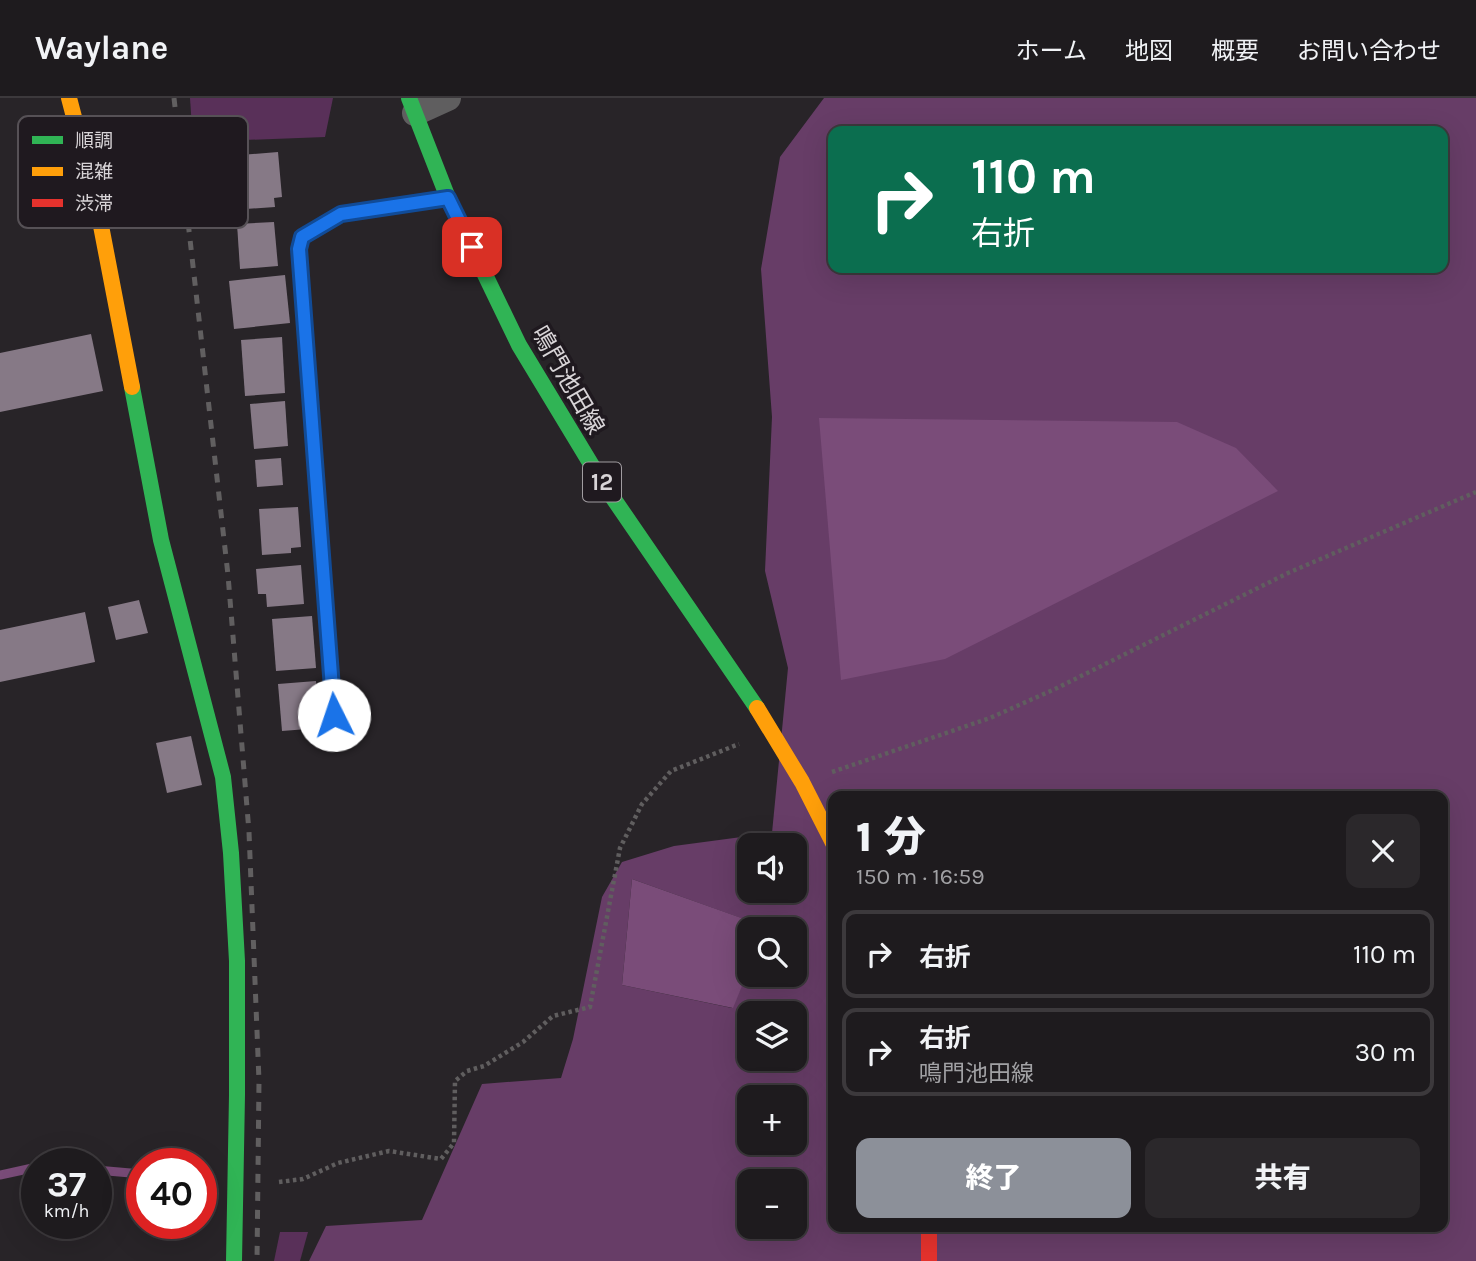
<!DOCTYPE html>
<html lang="ja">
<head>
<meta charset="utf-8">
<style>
	:root { --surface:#1e1b1e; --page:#2b282b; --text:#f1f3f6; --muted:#a1a1a4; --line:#3c393c; --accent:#8c9099 }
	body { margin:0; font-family:Karla,"Noto Sans JP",sans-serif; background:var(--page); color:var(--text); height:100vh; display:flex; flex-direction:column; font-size:26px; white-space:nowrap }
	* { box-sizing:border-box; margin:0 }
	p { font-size:23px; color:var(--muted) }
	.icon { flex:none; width:38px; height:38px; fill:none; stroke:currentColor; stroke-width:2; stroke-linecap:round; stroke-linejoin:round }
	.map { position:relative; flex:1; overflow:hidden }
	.sheet { position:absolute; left:828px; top:693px; width:620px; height:441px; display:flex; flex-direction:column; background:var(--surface); border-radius:14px; box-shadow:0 7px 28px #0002,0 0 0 2px var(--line) }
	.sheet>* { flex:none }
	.guide { position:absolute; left:828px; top:28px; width:620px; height:147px; border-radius:14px; box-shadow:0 7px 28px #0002,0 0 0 2px var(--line); background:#0b6e4f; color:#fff; overflow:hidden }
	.tools { position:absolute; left:737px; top:735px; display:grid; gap:14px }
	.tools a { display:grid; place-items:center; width:70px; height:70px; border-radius:14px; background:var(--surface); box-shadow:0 7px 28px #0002,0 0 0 2px var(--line); font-size:35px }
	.speed { position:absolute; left:21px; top:1050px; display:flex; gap:14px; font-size:35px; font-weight:700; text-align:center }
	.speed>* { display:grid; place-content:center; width:91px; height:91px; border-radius:50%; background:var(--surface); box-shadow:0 7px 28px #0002,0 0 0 2px var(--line); line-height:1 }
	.speed small { font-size:18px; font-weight:400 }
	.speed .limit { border:10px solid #d22; background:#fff; color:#111 }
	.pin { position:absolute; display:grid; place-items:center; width:60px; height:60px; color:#fff; margin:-30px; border-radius:14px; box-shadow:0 4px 10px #0006 }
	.me { position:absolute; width:77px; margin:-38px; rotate:356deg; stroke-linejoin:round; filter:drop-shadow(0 0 5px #0008) }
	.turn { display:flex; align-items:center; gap:24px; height:147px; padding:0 28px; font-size:32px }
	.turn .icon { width:91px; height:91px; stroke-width:2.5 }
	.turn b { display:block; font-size:49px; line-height:60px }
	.round { display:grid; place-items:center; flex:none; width:74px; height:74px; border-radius:14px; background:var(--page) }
	.summary { display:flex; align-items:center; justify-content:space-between; height:119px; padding:0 28px }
	h1 { font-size:42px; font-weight:800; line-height:52px }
	.button { display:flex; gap:14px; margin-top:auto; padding:14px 28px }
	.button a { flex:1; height:80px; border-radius:14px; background:var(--accent); color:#fff; font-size:28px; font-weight:800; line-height:80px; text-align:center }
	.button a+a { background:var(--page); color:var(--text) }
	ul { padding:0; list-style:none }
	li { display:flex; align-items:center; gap:21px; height:88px; margin:0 14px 10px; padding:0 14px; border:4px solid var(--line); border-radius:14px }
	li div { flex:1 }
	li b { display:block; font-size:26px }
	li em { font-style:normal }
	header { display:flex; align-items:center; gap:42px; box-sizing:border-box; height:98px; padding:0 35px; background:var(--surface); border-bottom:2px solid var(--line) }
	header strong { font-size:33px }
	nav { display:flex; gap:38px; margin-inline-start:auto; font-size:24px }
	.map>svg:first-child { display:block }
	.green { fill:#593059 }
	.forest { fill:#673d67; fill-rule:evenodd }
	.water { fill:#7a4c79 }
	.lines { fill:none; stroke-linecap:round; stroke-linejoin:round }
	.stream { stroke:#7a4c79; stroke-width:9 }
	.building { fill:#867986 }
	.path { stroke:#605e5f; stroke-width:4.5; stroke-dasharray:3.5 3.5; stroke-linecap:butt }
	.street { stroke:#5f5e5f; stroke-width:26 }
	.fast { stroke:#30b455; stroke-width:16 }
	.slow { stroke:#ff9f0a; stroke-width:16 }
	.jam { stroke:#e5322d; stroke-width:16 }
	.rail { stroke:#615f60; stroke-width:5; stroke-dasharray:9 9; stroke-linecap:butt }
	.route-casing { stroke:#114b97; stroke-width:18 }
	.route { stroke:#1a73e8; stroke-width:12 }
	.labels { text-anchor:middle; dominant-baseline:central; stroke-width:7; stroke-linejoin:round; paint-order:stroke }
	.shield { fill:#1f191f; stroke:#a09ca0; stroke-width:2 }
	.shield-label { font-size:23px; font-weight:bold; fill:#d8d4d7 }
	.street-label { font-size:24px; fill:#d8d4d7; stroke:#1f191f }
	.key { fill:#1f191f; stroke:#565156; stroke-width:2 }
	.key-label { font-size:19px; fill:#d8d4d7 }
</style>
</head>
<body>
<header>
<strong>Waylane</strong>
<nav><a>ホーム</a><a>地図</a><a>概要</a><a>お問い合わせ</a></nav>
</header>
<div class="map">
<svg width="1476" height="1163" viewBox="0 0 1476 1163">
	<rect width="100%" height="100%" fill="#282428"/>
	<g class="green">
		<path d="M190,0H333L325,39L193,44Z"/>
		<path d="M280,1134H308L300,1163H274Z"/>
	</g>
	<path class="forest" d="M824,0H1476V1163H309L326,1128L422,1122L482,986L561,980L573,941L602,799L622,764L674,748L772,735L788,570L765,473L772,319L761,171L780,59ZM833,33H1442V170H833ZM833,698H1442V1129H833ZM749,747H794V793H749ZM632,781L766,829V831H794V877H749V871L732,910L622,887ZM749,915H794V961H749ZM749,999H794V1045H749ZM749,1083H794V1129H749Z"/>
	<g class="water">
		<path d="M819,320L1177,324L1236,350L1278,393L945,561L841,582Z"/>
		<path d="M632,781L767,829L766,831H749V871L733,910L622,887Z"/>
	</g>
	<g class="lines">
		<g class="stream">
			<path d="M96,1072L142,1076"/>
			<path d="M0,1077L37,1069"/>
		</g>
	</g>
	<g class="building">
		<path d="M278,54L282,99L274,100L275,109L231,112L227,58Z"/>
		<path d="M274,124L278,168L240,171L237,126Z"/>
		<path d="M285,177L290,225L234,231L229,183Z"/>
		<path d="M91,236L103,293L0,314V255Z"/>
		<path d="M282,239L285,295L245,298L241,242Z"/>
		<path d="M285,303L288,348L254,351L250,306Z"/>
		<path d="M281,360L283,387L257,389L255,362Z"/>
		<path d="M298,409L301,449L291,450V455L262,457L259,411Z"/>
		<path d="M301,467L304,506L267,509L266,496H258L256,471Z"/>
		<path d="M139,502L148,535L116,542L108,509Z"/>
		<path d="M85,514L95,564L0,584V532Z"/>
		<path d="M312,518L316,570L276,573L272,521Z"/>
		<path d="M316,583L320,630L282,633L278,586Z"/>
		<path d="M191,638L202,687L167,695L156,645Z"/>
	</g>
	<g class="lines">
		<g class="path">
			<path d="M832,674L990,620L1055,591L1288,475L1476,394"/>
			<path d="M279,1084L303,1081L338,1065L389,1053L441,1061L454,1045L455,983L467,973L484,968L523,944L553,918L590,909L620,750L642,706L671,673L739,646"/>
		</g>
		<path class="street" d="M415,15L448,0"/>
		<g class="fast">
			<path d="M409,0L448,100L519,247L600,381L757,610"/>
			<path d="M132,289L161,442L223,679L231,755L237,863V997L234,1163"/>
			<path d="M334,617L299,151L302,139L341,116L448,100"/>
		</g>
		<g class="slow">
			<path d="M69,0L97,107L132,289"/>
			<path d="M757,610L802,684L833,745"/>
		</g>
		<path class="jam" d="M929,1129V1163"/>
		<path class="rail" d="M174,0L228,477L249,734L259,983L257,1163"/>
	</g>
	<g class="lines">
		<g class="route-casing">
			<path id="route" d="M334,617L299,151L302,139L341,116L448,100L472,149"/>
		</g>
		<use href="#route" class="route"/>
	</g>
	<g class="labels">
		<rect class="shield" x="583" y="364.5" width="38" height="39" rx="5"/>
		<g class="shield-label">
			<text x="602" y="384">12</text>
		</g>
		<g class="street-label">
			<text transform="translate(568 282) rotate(60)">鳴門池田線</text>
		</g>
	</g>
	<rect x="18" y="18" width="230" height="112" rx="10" class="key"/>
	<rect x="32" y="38" width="31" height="8" fill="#30b455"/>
	<rect x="32" y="69" width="31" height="9" fill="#ff9f0a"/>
	<rect x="32" y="101" width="31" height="8" fill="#e5322d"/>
	<g class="key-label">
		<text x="75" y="49">順調</text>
		<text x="75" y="80">混雑</text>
		<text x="75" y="112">渋滞</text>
	</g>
</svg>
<div class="tools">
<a><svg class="icon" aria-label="sound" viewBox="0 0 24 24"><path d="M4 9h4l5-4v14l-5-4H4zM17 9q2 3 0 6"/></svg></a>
<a><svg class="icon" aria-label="search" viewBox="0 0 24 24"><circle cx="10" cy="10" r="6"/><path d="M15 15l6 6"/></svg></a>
<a><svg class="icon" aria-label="layers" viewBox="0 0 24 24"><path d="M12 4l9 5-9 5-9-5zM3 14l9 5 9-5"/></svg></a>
<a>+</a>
<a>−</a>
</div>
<div class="speed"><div>37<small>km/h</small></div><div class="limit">40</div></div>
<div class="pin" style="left:472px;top:149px;background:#d93025"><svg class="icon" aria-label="arrive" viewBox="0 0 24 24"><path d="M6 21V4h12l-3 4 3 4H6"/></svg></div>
<svg class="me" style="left:334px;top:617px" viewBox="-20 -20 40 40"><circle r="19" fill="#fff"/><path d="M0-13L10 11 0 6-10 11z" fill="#1a73e8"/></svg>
<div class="guide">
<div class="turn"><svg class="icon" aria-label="right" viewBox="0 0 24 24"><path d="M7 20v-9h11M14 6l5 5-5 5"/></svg><div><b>110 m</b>右折</div></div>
</div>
<section class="sheet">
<div class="summary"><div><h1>1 分</h1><p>150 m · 16:59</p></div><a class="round"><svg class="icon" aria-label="close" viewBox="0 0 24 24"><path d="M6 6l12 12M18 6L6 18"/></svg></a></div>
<ul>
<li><svg class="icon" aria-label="right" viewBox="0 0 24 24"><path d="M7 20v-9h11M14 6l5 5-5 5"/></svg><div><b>右折</b></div><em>110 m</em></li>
<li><svg class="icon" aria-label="right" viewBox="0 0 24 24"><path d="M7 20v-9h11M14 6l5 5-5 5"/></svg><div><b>右折</b><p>鳴門池田線</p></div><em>30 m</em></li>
</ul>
<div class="button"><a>終了</a><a>共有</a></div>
</section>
</div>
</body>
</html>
